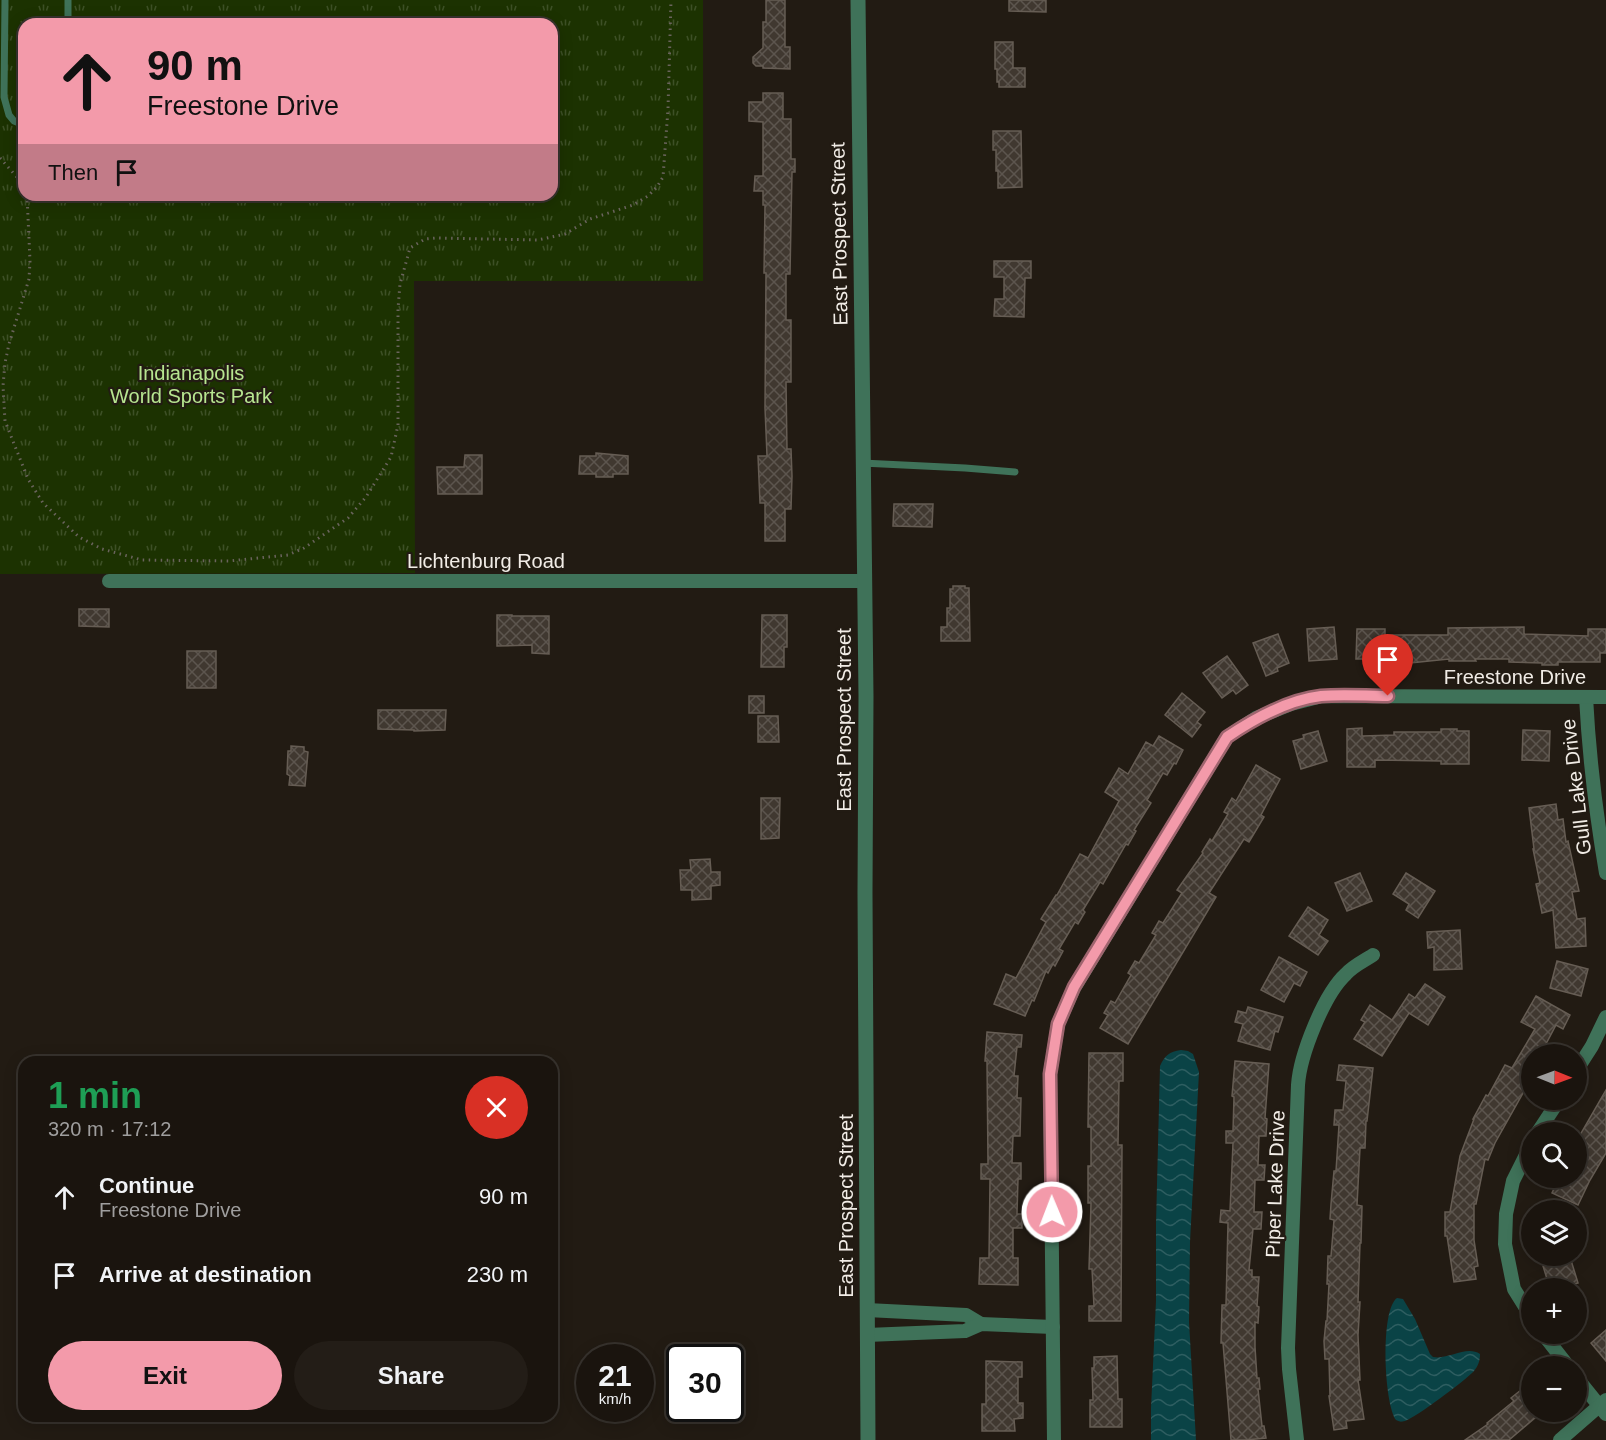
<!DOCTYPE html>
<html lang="en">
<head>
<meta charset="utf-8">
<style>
	:root { --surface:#1a140e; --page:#231d17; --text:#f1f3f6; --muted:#9f9e9e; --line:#38332e; --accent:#f39aaa }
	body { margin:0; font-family:Helvetica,sans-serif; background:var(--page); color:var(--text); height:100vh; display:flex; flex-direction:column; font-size:22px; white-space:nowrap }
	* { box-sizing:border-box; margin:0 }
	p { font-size:20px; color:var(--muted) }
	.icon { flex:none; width:33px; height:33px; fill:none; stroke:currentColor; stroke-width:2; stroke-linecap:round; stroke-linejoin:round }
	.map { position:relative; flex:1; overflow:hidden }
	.panel { position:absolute; left:18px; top:1056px; width:540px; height:366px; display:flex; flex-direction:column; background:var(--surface); border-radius:18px; box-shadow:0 3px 15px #0003,0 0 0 2px var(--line) }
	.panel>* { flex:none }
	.banner { position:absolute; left:18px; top:18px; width:540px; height:183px; border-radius:18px; box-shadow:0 3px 15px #0003,0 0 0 2px var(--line); background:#f39aaa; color:#111; overflow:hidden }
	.needle { width:39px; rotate:91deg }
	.controls { position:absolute; left:1521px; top:1044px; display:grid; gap:12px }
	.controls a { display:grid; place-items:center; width:66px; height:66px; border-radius:50%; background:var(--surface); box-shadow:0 3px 15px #0003,0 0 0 2px var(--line); font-size:30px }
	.speed { position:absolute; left:576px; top:1344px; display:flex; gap:12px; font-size:30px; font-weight:700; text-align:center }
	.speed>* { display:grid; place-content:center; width:78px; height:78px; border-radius:50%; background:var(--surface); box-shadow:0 3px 15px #0003,0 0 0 2px var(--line); line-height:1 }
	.speed small { font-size:15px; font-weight:400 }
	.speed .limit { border:3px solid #111; border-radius:9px; background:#fff; color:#111 }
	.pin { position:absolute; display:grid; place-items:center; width:51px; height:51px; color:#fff; margin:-62px -26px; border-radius:50% 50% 50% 0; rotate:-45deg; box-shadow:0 0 6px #0007 }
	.pin .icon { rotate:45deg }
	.me { position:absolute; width:66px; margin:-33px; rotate:359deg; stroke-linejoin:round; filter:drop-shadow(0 0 4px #0008) }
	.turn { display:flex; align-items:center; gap:21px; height:126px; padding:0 30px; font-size:27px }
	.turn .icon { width:78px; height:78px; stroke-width:2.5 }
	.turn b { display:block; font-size:42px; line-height:51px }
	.then { display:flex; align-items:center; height:57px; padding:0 30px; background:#0003; gap:12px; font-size:22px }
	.round { display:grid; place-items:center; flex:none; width:63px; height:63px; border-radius:32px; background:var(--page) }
	.summary { display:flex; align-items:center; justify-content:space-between; height:102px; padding:0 30px }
	h1 { font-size:36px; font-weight:700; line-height:45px; color:#1e9e55 }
	.cta { display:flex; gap:12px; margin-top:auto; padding:12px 30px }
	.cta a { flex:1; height:69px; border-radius:36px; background:var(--accent); color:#111; font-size:24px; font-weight:700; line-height:69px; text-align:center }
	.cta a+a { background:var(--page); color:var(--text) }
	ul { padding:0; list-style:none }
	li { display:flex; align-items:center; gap:18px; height:78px; padding:0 30px }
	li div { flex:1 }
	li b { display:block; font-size:22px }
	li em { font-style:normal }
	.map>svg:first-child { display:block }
	.grass { fill:url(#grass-tufts); fill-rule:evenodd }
	.water { fill:url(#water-waves) }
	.building { fill:url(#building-cross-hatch); stroke:#665d54; stroke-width:1.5 }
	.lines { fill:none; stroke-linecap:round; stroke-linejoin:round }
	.path { stroke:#6a645d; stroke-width:3; stroke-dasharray:1.5 4.5; stroke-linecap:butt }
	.service { stroke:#3f7259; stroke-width:7 }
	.minor { stroke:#3f7259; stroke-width:14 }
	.tertiary { stroke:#3f7259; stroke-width:15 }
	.route-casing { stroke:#9e646e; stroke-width:15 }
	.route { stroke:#f39aaa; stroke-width:10 }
	.labels { text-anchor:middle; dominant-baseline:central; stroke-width:4.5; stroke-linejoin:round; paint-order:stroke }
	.street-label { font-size:20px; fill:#f1ece6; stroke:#221b13 }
	.park-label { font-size:20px; fill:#b7e590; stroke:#221b13 }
</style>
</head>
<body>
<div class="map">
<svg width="1606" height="1440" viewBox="0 0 1606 1440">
	<defs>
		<pattern id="grass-tufts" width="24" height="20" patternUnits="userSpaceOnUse" patternTransform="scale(1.5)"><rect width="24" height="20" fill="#1c3201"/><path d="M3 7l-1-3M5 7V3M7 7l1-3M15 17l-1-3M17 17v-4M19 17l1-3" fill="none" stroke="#3d5026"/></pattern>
		<pattern id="water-waves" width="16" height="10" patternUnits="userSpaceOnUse" patternTransform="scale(1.5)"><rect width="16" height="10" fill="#0a4346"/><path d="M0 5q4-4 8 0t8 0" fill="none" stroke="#2e5e61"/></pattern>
		<pattern id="building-cross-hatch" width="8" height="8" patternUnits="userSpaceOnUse" patternTransform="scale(1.5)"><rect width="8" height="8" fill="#403830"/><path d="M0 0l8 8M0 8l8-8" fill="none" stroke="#5c554e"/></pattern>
	</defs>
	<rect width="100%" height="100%" fill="#221b13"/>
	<path class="grass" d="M0,0H703V281H414L415,573L0,574ZM24,24H552V195H24Z"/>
	<g class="water">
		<path d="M1181,1050L1188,1051L1193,1054L1199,1072L1190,1242L1189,1322L1196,1440H1151V1408L1156,1301V1224L1160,1066C1165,1055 1169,1052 1181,1050Z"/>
		<path d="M1397,1298L1403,1299L1415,1319L1430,1354L1433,1357C1449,1360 1466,1345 1480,1354C1480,1361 1478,1366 1474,1371C1466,1380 1415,1418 1405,1421C1400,1422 1401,1422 1396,1420C1384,1403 1380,1310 1397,1298Z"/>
	</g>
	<g class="building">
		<path d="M766,0H785V47H790V69L763,68V66H756L753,63V57L763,48V22H766Z"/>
		<path d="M1009,0H1046V12L1009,11Z"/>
		<path d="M995,42H1013V68H1025V87H999V82H997V69H995Z"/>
		<path d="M763,93H783V119H791V159H795V172H792L790,274H786V320H791V382H786L787,449H791L792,476L791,509H785V541H765V503H760L758,456H767L765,408L766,273H764L765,205H763V191H754L755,176H763V122L749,121V102H763Z"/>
		<path d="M993,131H1021L1022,187L998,188V171H996V150H993Z"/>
		<path d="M994,261H1031V278H1025L1024,317L994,316L995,299H1004V277H994Z"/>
		<path d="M596,453L628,456V474H613V477H596V474H579L580,456H596Z"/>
		<path d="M465,455H482V494H438L437,467H464Z"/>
		<path d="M894,504H933L932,527L893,526Z"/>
		<path d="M953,586H965V588H969L970,641H941V627H947V608H950V589H953Z"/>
		<path d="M79,609H109V627L79,626Z"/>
		<path d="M497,615H512V616H549V654L532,653V645L497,646Z"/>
		<path d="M762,615H787V647H784V667H761Z"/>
		<path d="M1334,627L1337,659L1309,661L1307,629Z"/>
		<path d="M1524,627V634L1588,636V629H1606V653H1600V662H1558V665H1542V663L1509,662V659H1475L1476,661H1449V659L1400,664H1370V659H1356L1357,629H1385V635H1448V628Z"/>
		<path d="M1278,634L1289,663L1277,668L1278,671L1266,676L1253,643Z"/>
		<rect x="187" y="651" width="29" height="37"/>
		<path d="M1227,656L1248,685L1236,694L1233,690L1222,698L1203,673Z"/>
		<path d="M1182,693L1205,712L1197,722L1201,725L1192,737L1165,715Z"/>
		<rect x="749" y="696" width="15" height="17"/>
		<path d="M378,710H446L445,730L414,731V730L378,729Z"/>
		<path d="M758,716H778L779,742H758Z"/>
		<path d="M1362,728V736L1394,735V732H1441V729H1457V731H1469V764H1441V761L1375,760V767H1347V729Z"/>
		<path d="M1523,730L1550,731L1549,761L1522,760Z"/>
		<path d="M1318,731L1327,761L1301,769L1293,741L1304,738L1303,735Z"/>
		<path d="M1159,736L1183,750L1176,764L1174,763L1167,775L1163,773L1147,800L1151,803L1134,830L1136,831L1128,845L1126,844L1103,884L1100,882L1083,910L1085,912L1078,924L1075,922L1059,949L1063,951L1055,966L1053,964L1048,973L1046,971L1034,1001L1032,1000L1025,1016L994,1004L1006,974L1016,978L1046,922L1041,919L1056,895H1057L1080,854L1088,858L1119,801L1105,792L1119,768L1128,774L1146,742L1153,746Z"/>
		<path d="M291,746L304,747V751L308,752L305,786L289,785L290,776L287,774L288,751H291Z"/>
		<path d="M1256,765L1280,779L1261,815L1264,817L1249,842L1244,839L1209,893L1216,897L1128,1044L1100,1028L1108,1015L1104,1013L1111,1001L1115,1003L1131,975L1128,973L1135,961L1139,963L1156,935L1152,933L1159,921L1163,923L1182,893L1177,890L1203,853L1202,852L1210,839L1212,841L1228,814L1224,812L1232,798L1236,801Z"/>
		<path d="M761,798H780L779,838L761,839Z"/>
		<path d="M1556,804L1558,820L1563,819L1566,842L1568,841L1579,891L1572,892L1577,919L1585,918L1586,946L1556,948L1553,910L1542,913L1536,884L1540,883L1533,849H1534L1529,808Z"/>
		<path d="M710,859L711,872H720V885L711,886V899L692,900V890H681L680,870H691L690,860Z"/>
		<path d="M1360,873L1372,901L1347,911L1335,883Z"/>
		<path d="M1406,873L1435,891L1418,918L1406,910L1409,904L1393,894Z"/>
		<path d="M1308,907L1328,920L1319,935L1328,941L1318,955L1289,936Z"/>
		<path d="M1460,930L1462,969L1434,970V947L1428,948L1427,932Z"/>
		<path d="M1279,957L1307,972L1300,986L1294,983L1284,1002L1261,990Z"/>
		<path d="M1557,961L1588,969L1581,996L1550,988Z"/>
		<path d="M1425,984L1445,997L1428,1025L1409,1013L1382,1056L1354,1039L1365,1022L1361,1020L1370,1005L1392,1020L1409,994L1415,998Z"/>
		<path d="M1536,996L1570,1015L1563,1029L1556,1025L1546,1044L1563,1054H1532V1077L1495,1143L1488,1160L1485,1159L1476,1204H1474V1240L1478,1266L1474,1267L1476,1279L1454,1282L1447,1236H1445V1212H1450L1460,1156L1474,1119H1473L1486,1095L1488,1096L1505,1065L1512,1068L1535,1029L1521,1022Z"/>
		<path d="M1248,1007L1283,1017L1278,1032L1275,1031L1270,1050L1238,1041L1243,1024L1235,1022L1238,1011L1246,1013Z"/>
		<path d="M987,1032L1022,1035L1021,1047H1017L1014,1076H1018L1017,1098H1021L1020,1136H1013L1012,1163H1021V1179H1018L1017,1214H1022V1228H1013V1258H1018V1285L979,1284L980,1258H989L990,1179H981V1164H988L987,1061H985Z"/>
		<path d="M1089,1053H1123V1081H1119L1118,1145H1122L1121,1321H1089V1306H1094L1092,1269H1089L1091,1203H1088V1166H1091V1127H1088Z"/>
		<path d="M1235,1061L1269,1064L1265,1118L1267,1119L1266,1136H1259L1258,1165H1265L1264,1180H1255L1254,1212H1262L1261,1229H1253L1249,1270H1252V1277H1259L1257,1306L1259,1307L1258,1323L1255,1322V1347L1257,1378H1259L1260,1389H1258L1262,1426H1264L1266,1438L1246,1440H1231L1223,1343H1221L1222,1305H1226L1228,1223L1220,1222L1221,1210L1230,1211L1233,1143H1226V1131H1233L1234,1097L1232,1096Z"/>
		<path d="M1339,1065L1373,1068L1367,1121H1366L1365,1148H1360L1357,1205L1362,1206L1361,1243H1360L1358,1302H1360L1358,1335L1360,1380H1358L1364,1419L1346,1421L1347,1428L1334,1430L1329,1396H1330L1329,1359H1325L1324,1341L1326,1321H1327L1329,1284H1327L1328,1256H1331L1334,1220L1330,1219L1331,1204L1334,1171H1336L1339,1125H1334L1335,1110H1343L1346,1081L1337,1080Z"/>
		<path d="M1606,1090V1153L1590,1180L1578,1205L1552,1193L1559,1178H1576V1142Z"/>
		<path d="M1570,1257L1578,1283L1561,1288H1555L1552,1281L1548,1282L1543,1266Z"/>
		<path d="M1606,1330V1361L1591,1343Z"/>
		<path d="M1117,1356L1118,1399H1122V1427H1090V1400H1093L1092,1368H1094V1357Z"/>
		<path d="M986,1361L1022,1362V1377H1018V1403H1023V1418L1014,1419L1015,1431H982V1404H986Z"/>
		<path d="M1532,1381V1412H1542L1509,1440H1465L1488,1424L1487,1423L1514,1401L1511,1398Z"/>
	</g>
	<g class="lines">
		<g class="path">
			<path d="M0,158L24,185"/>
			<path d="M27,195L30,261L29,279L9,344L5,363L3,386L5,421L28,479L43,503L79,537L102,549L142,560L229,561L288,555L304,548L348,518L366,497L391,457L398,425V309L400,284L410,248L425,239L436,238L538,240L565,234L590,219L633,205L648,196L657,187L663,177L668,109L671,0"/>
		</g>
		<g class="service">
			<path d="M5,0L4,97L9,115L14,121L24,125"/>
			<path d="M68,24V0"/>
			<path d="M862,463L965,468L1015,472"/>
		</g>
		<g class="minor">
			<path d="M109,581H864"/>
			<path d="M1586,697C1589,756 1596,814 1606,873"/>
			<path d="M1576,1071L1592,1046L1606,1017"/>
			<path d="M1538,1132L1559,1100"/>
			<path d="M1532,1143L1513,1181L1506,1214L1505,1244L1514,1289L1532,1318"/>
			<path d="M867,1310L966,1315L981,1324"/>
			<path d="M1543,1334L1568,1366"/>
			<path d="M867,1335L965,1331L981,1324L1053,1327"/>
			<path d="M1576,1377L1606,1414"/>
			<path d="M1054,1440L1050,1074L1058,1024L1074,988L1227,737L1256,718L1291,704L1322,696L1606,697"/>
			<path d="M1297,1440L1289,1369L1288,1348L1298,1085C1300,1055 1324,994 1346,974C1353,966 1364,961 1373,955"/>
			<path d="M1560,1440L1606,1400"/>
		</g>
		<path class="tertiary" d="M858,0L866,696L865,893L868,1440"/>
	</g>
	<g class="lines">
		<g class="route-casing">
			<path id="route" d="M1052,1212L1050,1074L1058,1024L1074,987L1227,737C1255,718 1287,700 1321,696C1343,694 1366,696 1388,696"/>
		</g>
		<use href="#route" class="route"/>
	</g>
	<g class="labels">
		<g class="street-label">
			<text transform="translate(839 234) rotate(-91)">East Prospect Street</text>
			<text x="486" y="561">Lichtenburg Road</text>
			<text x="1515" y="677">Freestone Drive</text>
			<text transform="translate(844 720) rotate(-90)">East Prospect Street</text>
			<text transform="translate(1576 787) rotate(-97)">Gull Lake Drive</text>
			<text transform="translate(1275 1184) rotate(-88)">Piper Lake Drive</text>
			<text transform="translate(846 1206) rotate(-90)">East Prospect Street</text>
		</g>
		<g class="park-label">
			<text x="191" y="373">Indianapolis<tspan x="191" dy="23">World Sports Park</tspan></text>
		</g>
	</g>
</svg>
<div class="controls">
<a><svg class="needle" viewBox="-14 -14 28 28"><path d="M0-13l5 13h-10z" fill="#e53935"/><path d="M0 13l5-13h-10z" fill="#9f9e9e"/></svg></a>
<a><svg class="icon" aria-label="search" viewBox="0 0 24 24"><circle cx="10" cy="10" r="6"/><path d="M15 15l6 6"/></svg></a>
<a><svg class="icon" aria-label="layers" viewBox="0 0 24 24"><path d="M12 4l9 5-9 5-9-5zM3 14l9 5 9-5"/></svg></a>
<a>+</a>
<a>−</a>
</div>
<div class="speed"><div>21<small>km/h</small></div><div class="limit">30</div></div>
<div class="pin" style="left:1388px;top:696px;background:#d93025"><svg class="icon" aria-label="arrive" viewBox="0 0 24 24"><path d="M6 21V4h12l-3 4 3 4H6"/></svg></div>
<svg class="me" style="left:1052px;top:1212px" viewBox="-20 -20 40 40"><circle r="17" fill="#f39aaa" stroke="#fff" stroke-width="3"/><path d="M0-11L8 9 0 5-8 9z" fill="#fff"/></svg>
<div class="banner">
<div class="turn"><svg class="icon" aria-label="ahead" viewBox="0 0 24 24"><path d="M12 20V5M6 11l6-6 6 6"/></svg><div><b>90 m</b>Freestone Drive</div></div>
<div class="then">Then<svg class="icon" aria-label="arrive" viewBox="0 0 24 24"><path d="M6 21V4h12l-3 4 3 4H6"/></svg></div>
</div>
<section class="panel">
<div class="summary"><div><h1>1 min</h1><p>320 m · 17:12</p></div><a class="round" style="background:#d93025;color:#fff"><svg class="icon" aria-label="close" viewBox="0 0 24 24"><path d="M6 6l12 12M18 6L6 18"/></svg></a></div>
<ul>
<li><svg class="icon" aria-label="ahead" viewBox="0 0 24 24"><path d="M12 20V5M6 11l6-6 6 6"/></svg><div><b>Continue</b><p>Freestone Drive</p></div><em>90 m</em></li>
<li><svg class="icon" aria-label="arrive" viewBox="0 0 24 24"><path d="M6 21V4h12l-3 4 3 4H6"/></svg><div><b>Arrive at destination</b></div><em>230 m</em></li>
</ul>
<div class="cta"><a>Exit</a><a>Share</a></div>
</section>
</div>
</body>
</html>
